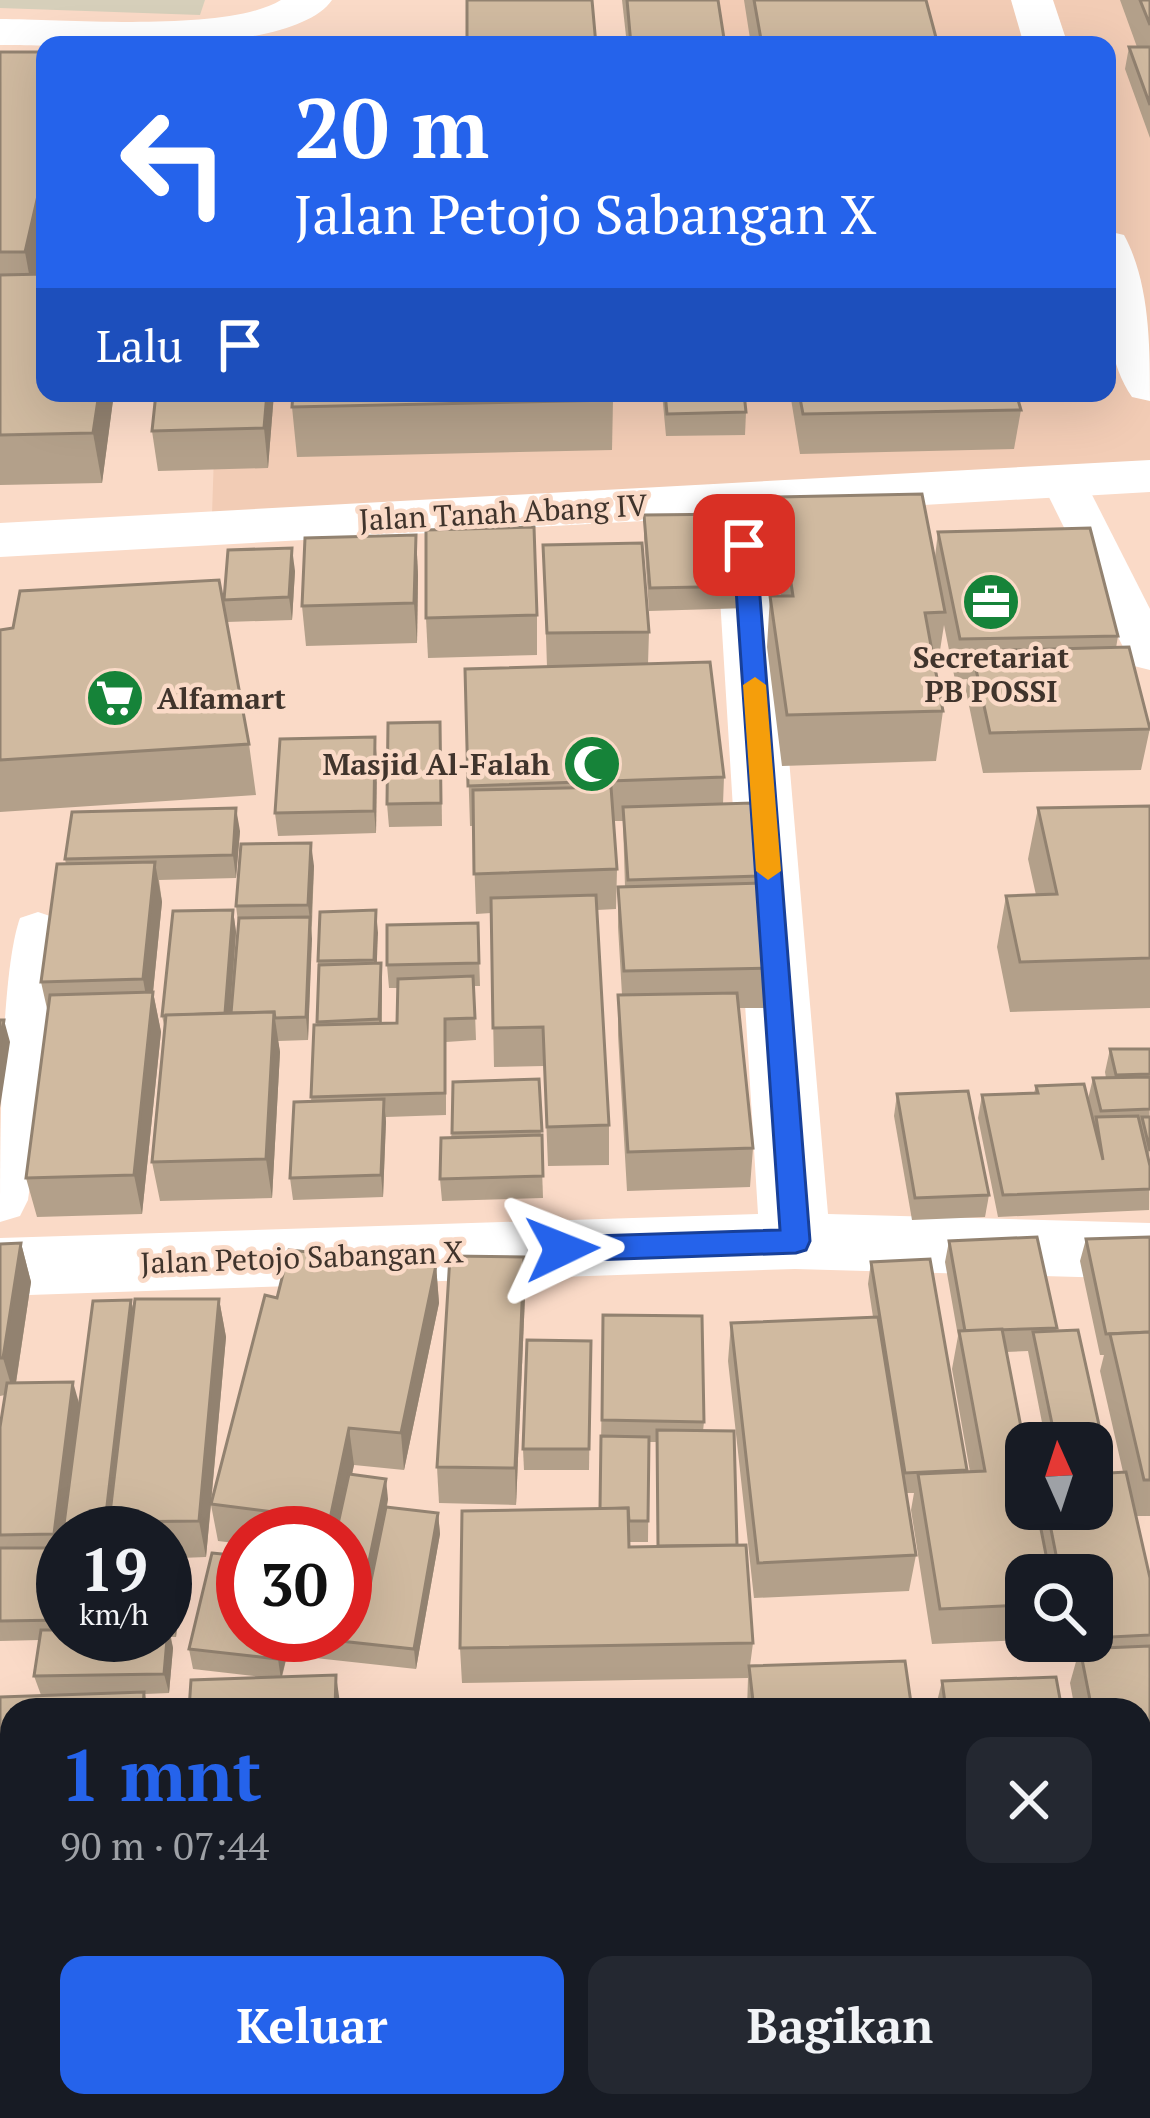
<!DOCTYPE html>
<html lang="id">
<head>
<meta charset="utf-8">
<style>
	:root { --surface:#171b24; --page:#242831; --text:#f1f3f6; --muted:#9ea1a6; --accent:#2563eb }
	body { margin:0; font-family:"PT Serif",serif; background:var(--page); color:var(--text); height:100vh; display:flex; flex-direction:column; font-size:45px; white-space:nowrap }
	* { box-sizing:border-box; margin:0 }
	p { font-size:39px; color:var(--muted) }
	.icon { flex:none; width:66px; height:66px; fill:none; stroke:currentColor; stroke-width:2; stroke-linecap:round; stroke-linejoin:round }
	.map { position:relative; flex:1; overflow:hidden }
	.panel { position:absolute; left:0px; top:1698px; width:1152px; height:420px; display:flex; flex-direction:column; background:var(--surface); border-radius:36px 36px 0 0; box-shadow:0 12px 48px #0002 }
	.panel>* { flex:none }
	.guide { position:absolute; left:36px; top:36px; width:1080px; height:366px; border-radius:24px; box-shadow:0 12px 48px #0002; background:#2563eb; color:#fff; overflow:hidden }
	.needle { width:78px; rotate:357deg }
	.fabs { position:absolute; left:1005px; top:1422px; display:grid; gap:24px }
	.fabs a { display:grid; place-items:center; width:108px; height:108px; border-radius:24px; background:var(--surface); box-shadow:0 12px 48px #0002; font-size:60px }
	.speed { position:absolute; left:36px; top:1506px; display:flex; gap:24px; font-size:60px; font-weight:700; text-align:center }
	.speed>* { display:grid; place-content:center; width:156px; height:156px; border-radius:50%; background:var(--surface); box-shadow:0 12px 48px #0002; line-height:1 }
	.speed small { font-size:30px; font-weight:400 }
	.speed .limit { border:18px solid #d22; background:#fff; color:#111 }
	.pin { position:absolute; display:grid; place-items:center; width:102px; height:102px; color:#fff; margin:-51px; border-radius:24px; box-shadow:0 6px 18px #0006 }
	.me { position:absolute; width:132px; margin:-66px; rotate:88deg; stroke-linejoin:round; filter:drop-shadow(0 0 9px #0008) }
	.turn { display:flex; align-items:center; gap:42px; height:252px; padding:0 60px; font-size:54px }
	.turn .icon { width:156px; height:156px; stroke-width:2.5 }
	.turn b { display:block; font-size:84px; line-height:102px }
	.then { display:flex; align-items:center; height:114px; padding:0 60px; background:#0003; gap:24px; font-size:45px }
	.round { display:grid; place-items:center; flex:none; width:126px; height:126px; border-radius:24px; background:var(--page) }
	.summary { display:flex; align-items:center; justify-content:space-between; height:204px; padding:0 60px }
	h1 { font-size:72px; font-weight:700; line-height:90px; color:var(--accent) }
	.button { display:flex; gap:24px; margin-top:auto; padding:24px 60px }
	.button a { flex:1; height:138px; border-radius:24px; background:var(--accent); color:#fff; font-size:48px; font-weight:700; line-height:138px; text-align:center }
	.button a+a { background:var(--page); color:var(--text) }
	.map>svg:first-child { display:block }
	.built { fill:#f2ccb5 }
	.green { fill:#d6cfba }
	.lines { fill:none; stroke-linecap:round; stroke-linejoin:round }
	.service { fill:#fff; fill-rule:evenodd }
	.minor { fill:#fff; fill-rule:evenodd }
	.wall { fill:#b3a08a; fill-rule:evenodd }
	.shaded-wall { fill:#928270 }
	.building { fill:#d0baa0; stroke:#928270; stroke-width:3 }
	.route { fill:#2563eb; stroke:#184099; stroke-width:3 }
	.slow { fill:#f59e0b }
	.labels { text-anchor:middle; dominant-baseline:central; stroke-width:9; stroke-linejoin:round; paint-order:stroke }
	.street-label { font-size:30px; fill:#40342c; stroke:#fadac7 }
	.poi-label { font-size:30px; font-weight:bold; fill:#40342c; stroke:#fadac7 }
</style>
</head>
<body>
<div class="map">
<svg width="1150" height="2118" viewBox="0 0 1150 2118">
	<rect width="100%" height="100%" fill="#fadac7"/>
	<path class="built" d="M636,0H1150V482L212,515L216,393H1107V45H643Z"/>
	<path class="green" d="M0,0H205L200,15L0,8Z"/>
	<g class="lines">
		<g class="service">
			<path d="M1063,468L1078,472L1085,481L1150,609V670L1134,666L1127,655L1041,481L1048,472Z"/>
			<path d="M38,912L56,918L64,931L28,1200L20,1216L0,1222C0,1152 0,973 20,918Z"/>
		</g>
		<g class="minor">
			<path d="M281,0H332C291,59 69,45 0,45V19C67,19 227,33 281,0Z"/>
			<path d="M1011,0H1053L1068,45H1024Z"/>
			<path d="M1107,231L1124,235C1150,283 1150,346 1150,401L1132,397C1100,350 1107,285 1107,231Z"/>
			<path d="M1150,460V492L768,514L828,1214L1150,1223V1279L795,1269L0,1296V1238L758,1214L715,517L0,557V523Z"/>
			<path d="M1150,1929V2015L1140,2016V1930Z"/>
			<path d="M12,2064V2106H75L70,2118H0V2066Z"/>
		</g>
	</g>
	<g class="wall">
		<path d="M622,0H718L725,45H627Z"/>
		<path d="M744,0H926L938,45H751Z"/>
		<path d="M1120,0H1150V138L1125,69L1129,47H1137Z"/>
		<path d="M0,52H45V393H114L102,483L0,485Z"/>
		<path d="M156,393H274L268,468L158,471L152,431Z"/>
		<path d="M662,393H744L746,412L745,435L666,436Z"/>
		<path d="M790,393H1016L1021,410L1014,449L800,454Z"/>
		<path d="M613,400L612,450L297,457L292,407Z"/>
		<path d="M778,497L935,557L938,532L1118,636L1116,648L1150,728L1141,770L983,773L966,691L967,679L955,680L944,625L938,663H934L943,711L936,761L782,766L767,647L770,596H781L775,548Z"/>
		<path d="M644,515L750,586L748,608L649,611L644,538Z"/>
		<path d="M416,535L418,575L417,643L306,646L302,606Z"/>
		<path d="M543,545L649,632L648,664L724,777L723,804L760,876V884L777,968L773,1008H738L753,1148L750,1187L627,1191L618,1035V995H622L618,927V887H625L623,821H613L617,869L616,909L597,910L609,1125V1165L548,1166L544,1066L494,1067L491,913L476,914L473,826H470L465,669L547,667Z"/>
		<path d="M295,571L292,620L227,622L249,744L256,795L0,812V630L224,600Z"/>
		<path d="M537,615V655L428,658L426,618Z"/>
		<path d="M441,745L442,826L389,827L387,804Z"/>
		<path d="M377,760L376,833L278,836L275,813Z"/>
		<path d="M1150,806V1008L1010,1012L997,947L1006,896L1036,895L1028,859L1038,808Z"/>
		<path d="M240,831L236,878L159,880L162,902L153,992L161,1032L142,1214L37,1217L26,1178L48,1013L41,982L66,864L65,859Z"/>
		<path d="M314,866L308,1040L278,1041L280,1052L272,1198L160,1201L152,1162L165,1029L162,1016L233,910L236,932L231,1013L238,922L236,906Z"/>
		<path d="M376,910L377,963H381L382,986V1023H397L398,988H389L387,965L478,923L480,986H474L476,1040L446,1042V1115L386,1117L383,1197L293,1200L290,1178L311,1101L317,1025L318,961Z"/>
		<path d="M1110,1049H1150L1149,1210L998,1217L978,1118L982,1095L1034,1093L1036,1086L1088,1099L1093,1078H1106L1105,1072Z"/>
		<path d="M539,1079L543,1198L442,1201L440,1179L452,1133Z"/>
		<path d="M897,1094L989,1195L985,1217L912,1220L894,1116Z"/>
		<path d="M1150,1237V1516H1136L1150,1578V1947H1140V1710H1075L1070,1683L1077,1658L1067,1659L1063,1641H1092V1575H1050L1037,1509H1092V1443H1046L1028,1351L1006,1352L1026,1575V1640L932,1644L911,1510L914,1493H906L916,1555L909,1591L754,1598L728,1361L731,1323L873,1317L868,1284L871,1262L967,1472H970L952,1369L958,1336L945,1262L949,1241L1057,1328L1056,1331L1109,1470L1108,1473L1123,1472L1100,1371L1104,1355H1100L1080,1261L1086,1239Z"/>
		<path d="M21,1243L31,1282L16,1383L61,1548H63V1635H165V1533H67L64,1524L131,1300L134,1312L219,1299L226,1337L211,1504L277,1298L436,1265L439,1303L404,1470L354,1465L352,1474L388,1499L387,1507L438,1513L440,1534L416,1669L297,1656L294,1635H345V1533H243V1544L218,1541L211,1505L206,1557L181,1558L183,1567L176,1637H171L173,1648L169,1693L145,1694L149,1710H12V2031L0,2032V1697L41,1695L34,1676L39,1640L0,1641V1427L5,1395L0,1396V1244Z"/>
		<path d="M525,1296L516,1505L439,1503L437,1467Z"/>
		<path d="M603,1315L704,1422L703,1431L737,1545L753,1643L750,1666L912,1710H747L748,1678L462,1683L460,1648L600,1509ZM649,1442H657V1546L629,1547V1542H648Z"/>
		<path d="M591,1341L589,1470H524L523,1449Z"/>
		<path d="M243,1635H292L282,1677L341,1710L270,1678L193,1669L189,1649Z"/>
		<path d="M942,1681L1062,1710H935Z"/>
		<path d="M902,2106H1140L1150,2118H903Z"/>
	</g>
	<g class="shaded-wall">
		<path d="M45,165V251L37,256L40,272L34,301L25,252Z"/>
		<path d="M99,393H114L102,483L93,433Z"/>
		<path d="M267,393H274L268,468L264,428Z"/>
		<path d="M416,535L418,575L417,643L414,603Z"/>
		<path d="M292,548L295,571L292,620L289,597Z"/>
		<path d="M375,737L377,760L376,833L374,811Z"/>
		<path d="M236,808L240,831L236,878L233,855Z"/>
		<path d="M311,843L314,866L311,927L308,905Z"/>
		<path d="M155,862L162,902L153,992L161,1032L142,1214L134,1175L150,1019L143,979Z"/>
		<path d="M233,910L236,932L228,1037L225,1015Z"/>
		<path d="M376,910L378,933L376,983L374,960Z"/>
		<path d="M310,917L312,939L308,1040L306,1017Z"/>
		<path d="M381,963L382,986L381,1042L379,1019Z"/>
		<path d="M274,1012L280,1052L272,1198L266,1159Z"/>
		<path d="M4,1020L10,1042L0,1108V1046Z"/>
		<path d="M384,1099L386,1122L383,1197L381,1175Z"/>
		<path d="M21,1243L31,1282L14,1395L3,1358Z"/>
		<path d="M524,1257L525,1296L516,1505L515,1468Z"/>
		<path d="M436,1265L439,1303L404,1470L401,1433Z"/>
		<path d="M219,1299L226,1337L206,1557L199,1521Z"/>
		<path d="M131,1300L136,1322L109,1522L112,1533H108L105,1523Z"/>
		<path d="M73,1382L79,1403L60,1554L54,1534Z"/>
		<path d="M349,1428L354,1465L339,1533H332L330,1519Z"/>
		<path d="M386,1479L388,1499L364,1615L362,1595Z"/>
		<path d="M438,1513L440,1534L416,1669L414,1649Z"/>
		<path d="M179,1546L183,1567L176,1637L171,1617Z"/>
		<path d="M168,1628L173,1648L169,1693L164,1674Z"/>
		<path d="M284,1635H292L281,1679L278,1659Z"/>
		<path d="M336,1675L341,1710H335Z"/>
	</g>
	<g class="building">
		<path d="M467,0H592L596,45H467Z"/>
		<path d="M627,0H718L725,45H631Z"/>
		<path d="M754,0H926L938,45H762Z"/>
		<path d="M1140,0H1150V25Z"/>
		<path d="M1129,47H1150V105Z"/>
		<path d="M0,52H45V165L25,252H0Z"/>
		<path d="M45,222V256H37Z"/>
		<path d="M45,274V393H99L93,433L0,435V275Z"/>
		<path d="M156,393H267L264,428L152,431Z"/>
		<path d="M293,393H612L613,400L292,407Z"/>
		<path d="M665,393H744L746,412L667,414Z"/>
		<path d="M799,393H1016L1021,410L803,414Z"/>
		<path d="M922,494L945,612L925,613L943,711L787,715L770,596H793L778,497Z"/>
		<path d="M740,514L750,586L650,588L644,515Z"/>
		<path d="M534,527L537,615L426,618V530Z"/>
		<path d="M1090,528L1118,636L960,639L938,532Z"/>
		<path d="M416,535L414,603L302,606L305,538Z"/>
		<path d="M642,543L649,632L547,633L543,545Z"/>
		<path d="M292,548L289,597L224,600L228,550Z"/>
		<path d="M219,580L249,744L0,760V630L13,628L20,591Z"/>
		<path d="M1129,647L1150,729L990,733L972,651Z"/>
		<path d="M710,662L724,777L468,786L465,669Z"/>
		<path d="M440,722L441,803L387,804L388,723Z"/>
		<path d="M375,737L374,811L275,813L280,739Z"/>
		<path d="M611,787L617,869L474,874L473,790Z"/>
		<path d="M752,803L760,876L628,880L623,807Z"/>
		<path d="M1150,806V958L1020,962L1006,896L1057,894L1038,808Z"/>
		<path d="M236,808L233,855L65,859L72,812Z"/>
		<path d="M311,843L308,905L236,906L241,844Z"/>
		<path d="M155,862L143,979L41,982L57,864Z"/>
		<path d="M768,883L777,968L624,971L618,887Z"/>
		<path d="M596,895L609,1125L547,1127L543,1027L493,1028L491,898Z"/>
		<path d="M233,910L225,1013L162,1016L173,911Z"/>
		<path d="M376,910L374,960L318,961L320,912Z"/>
		<path d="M310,917L306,1017L275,1018L274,1012L231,1013L239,918Z"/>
		<path d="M478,923L479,963L387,965V925Z"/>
		<path d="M381,963L379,1019L317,1022L319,965Z"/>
		<path d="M473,976L475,1018L445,1019V1093L311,1097L314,1025L397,1023L398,979Z"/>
		<path d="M153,992L134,1175L26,1178L50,995Z"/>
		<path d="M737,993L753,1148L628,1152L618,995Z"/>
		<path d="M274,1012L266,1159L152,1162L166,1015Z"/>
		<path d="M0,1020H4L0,1046Z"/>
		<path d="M1110,1049H1150V1074L1116,1075Z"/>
		<path d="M1150,1077V1109L1101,1111L1093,1078Z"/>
		<path d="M539,1079L542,1131L452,1133L453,1082Z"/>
		<path d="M1084,1084L1103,1160L1096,1117L1138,1116L1150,1166V1189L1003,1195L982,1095L1038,1093L1036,1086Z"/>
		<path d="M968,1091L989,1195L915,1198L897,1094Z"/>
		<path d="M384,1099L381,1175L290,1178L294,1102Z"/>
		<path d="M1142,1117H1150V1151Z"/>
		<path d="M542,1135L543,1176L440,1179L441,1138Z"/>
		<path d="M1037,1237L1057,1328L965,1331L949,1241Z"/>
		<path d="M1150,1237V1332L1106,1334L1086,1239Z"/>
		<path d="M21,1243L3,1358H0V1244Z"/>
		<path d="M289,1250L436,1265L401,1433L349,1428L330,1519L211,1504L265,1295L277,1298Z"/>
		<path d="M450,1256L524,1257L515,1468L437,1467Z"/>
		<path d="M930,1259L967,1470L905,1473L871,1262Z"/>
		<path d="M135,1299H219L199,1521L109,1522Z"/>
		<path d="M131,1300L105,1523L64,1524L93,1301Z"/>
		<path d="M603,1315L702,1316L704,1422L602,1420Z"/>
		<path d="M878,1317L916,1555L758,1563L731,1323Z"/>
		<path d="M1002,1329L1026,1453V1509H1037L1050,1575H1026V1605L940,1609L918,1474L985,1471L959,1331Z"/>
		<path d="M1078,1330L1109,1470L1092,1471V1443H1056L1033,1332Z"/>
		<path d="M1150,1332V1480H1144L1110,1334Z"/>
		<path d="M527,1340L591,1341L589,1449H523Z"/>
		<path d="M73,1382L54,1534L0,1535V1427L7,1383Z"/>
		<path d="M657,1430L734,1431L737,1545L658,1546Z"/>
		<path d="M601,1436L649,1437L648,1521H629L628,1508L600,1509Z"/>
		<path d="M1126,1472L1150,1578V1635L1092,1638V1575H1060L1047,1509H1092V1474Z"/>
		<path d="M349,1474L386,1479L362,1595L345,1593V1533H336Z"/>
		<path d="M386,1507L438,1513L414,1649L294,1636L345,1635V1597L367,1600Z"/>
		<path d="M628,1508L629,1547L746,1545L753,1643L460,1648L462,1511Z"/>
		<path d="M165,1546H179L171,1617H165Z"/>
		<path d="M0,1548H63V1620L0,1621Z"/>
		<path d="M212,1553L243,1556V1635H284L278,1659L189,1649Z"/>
		<path d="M165,1628H168L164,1674L34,1676L41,1630H63V1635H165Z"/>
		<path d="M1150,1646V1916H1140V1710H1092L1080,1649Z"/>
		<path d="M905,1661L912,1710H754L749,1666Z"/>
		<path d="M336,1675L335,1710H189L191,1680Z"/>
		<path d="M1056,1677L1062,1710H946L942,1681Z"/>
		<path d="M144,1692L143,1710H12V1829H0V1697Z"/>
		<rect x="0" y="1860" width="12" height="141"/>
		<path d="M1140,2036L1150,2089V2118H914L913,2106H1140Z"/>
		<rect x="467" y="2106" width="167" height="12"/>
		<path d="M658,2106H872L873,2118H659Z"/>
	</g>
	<path class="route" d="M744,538L756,545L810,1241L806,1250L796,1253L562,1261L551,1257L547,1249L551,1241L562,1237L780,1230L733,545Z"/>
	<path class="slow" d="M755,677L766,685L781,871L768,880L756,871L743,685Z"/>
	<defs>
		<g id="office-disc" transform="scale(3)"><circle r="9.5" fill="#168339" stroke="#fadac7"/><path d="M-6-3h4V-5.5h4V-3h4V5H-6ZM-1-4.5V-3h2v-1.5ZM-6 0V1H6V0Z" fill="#fff"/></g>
		<g id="supermarket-disc" transform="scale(3)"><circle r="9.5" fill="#168339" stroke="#fadac7"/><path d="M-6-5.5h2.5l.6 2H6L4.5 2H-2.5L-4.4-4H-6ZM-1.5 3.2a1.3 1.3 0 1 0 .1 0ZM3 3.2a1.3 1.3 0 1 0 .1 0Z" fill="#fff"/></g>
		<g id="mosque-disc" transform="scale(3)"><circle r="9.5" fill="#168339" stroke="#fadac7"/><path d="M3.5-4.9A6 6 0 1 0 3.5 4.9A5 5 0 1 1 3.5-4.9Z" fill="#fff"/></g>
	</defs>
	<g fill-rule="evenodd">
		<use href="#office-disc" x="991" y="602"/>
		<use href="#supermarket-disc" x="115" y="698"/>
		<use href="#mosque-disc" x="592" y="764"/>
	</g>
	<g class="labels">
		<g class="street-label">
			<text transform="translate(503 512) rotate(-3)">Jalan Tanah Abang IV</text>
			<text transform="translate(302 1257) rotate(-2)">Jalan Petojo Sabangan X</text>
		</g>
		<g class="poi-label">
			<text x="991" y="657">Secretariat<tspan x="991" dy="34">PB POSSI</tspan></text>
			<text x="157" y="698" text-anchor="start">Alfamart</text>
			<text x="550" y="764" text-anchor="end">Masjid Al-Falah</text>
		</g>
	</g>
</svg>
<div class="fabs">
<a><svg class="needle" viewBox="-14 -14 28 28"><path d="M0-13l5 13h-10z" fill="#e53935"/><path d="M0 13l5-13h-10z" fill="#9ea1a6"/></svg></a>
<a><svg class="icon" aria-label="search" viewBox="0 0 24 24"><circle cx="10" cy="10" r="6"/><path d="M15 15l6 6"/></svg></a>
</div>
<div class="speed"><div>19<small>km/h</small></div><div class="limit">30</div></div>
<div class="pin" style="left:744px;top:545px;background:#d93025"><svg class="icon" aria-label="arrive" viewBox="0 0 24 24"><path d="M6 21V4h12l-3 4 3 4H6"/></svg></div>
<svg class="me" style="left:562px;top:1249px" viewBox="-20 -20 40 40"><path d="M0-17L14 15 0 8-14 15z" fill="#2563eb" stroke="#fff" stroke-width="4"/></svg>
<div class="guide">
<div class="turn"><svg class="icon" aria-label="left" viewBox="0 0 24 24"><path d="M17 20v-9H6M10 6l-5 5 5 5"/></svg><div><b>20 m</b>Jalan Petojo Sabangan X</div></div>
<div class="then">Lalu<svg class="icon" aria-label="arrive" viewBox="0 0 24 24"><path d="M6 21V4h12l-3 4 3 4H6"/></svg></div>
</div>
<section class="panel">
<div class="summary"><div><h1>1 mnt</h1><p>90 m · 07:44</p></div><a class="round"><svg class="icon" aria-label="close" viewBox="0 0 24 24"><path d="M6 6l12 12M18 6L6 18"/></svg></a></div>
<div class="button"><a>Keluar</a><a>Bagikan</a></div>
</section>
</div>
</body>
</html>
